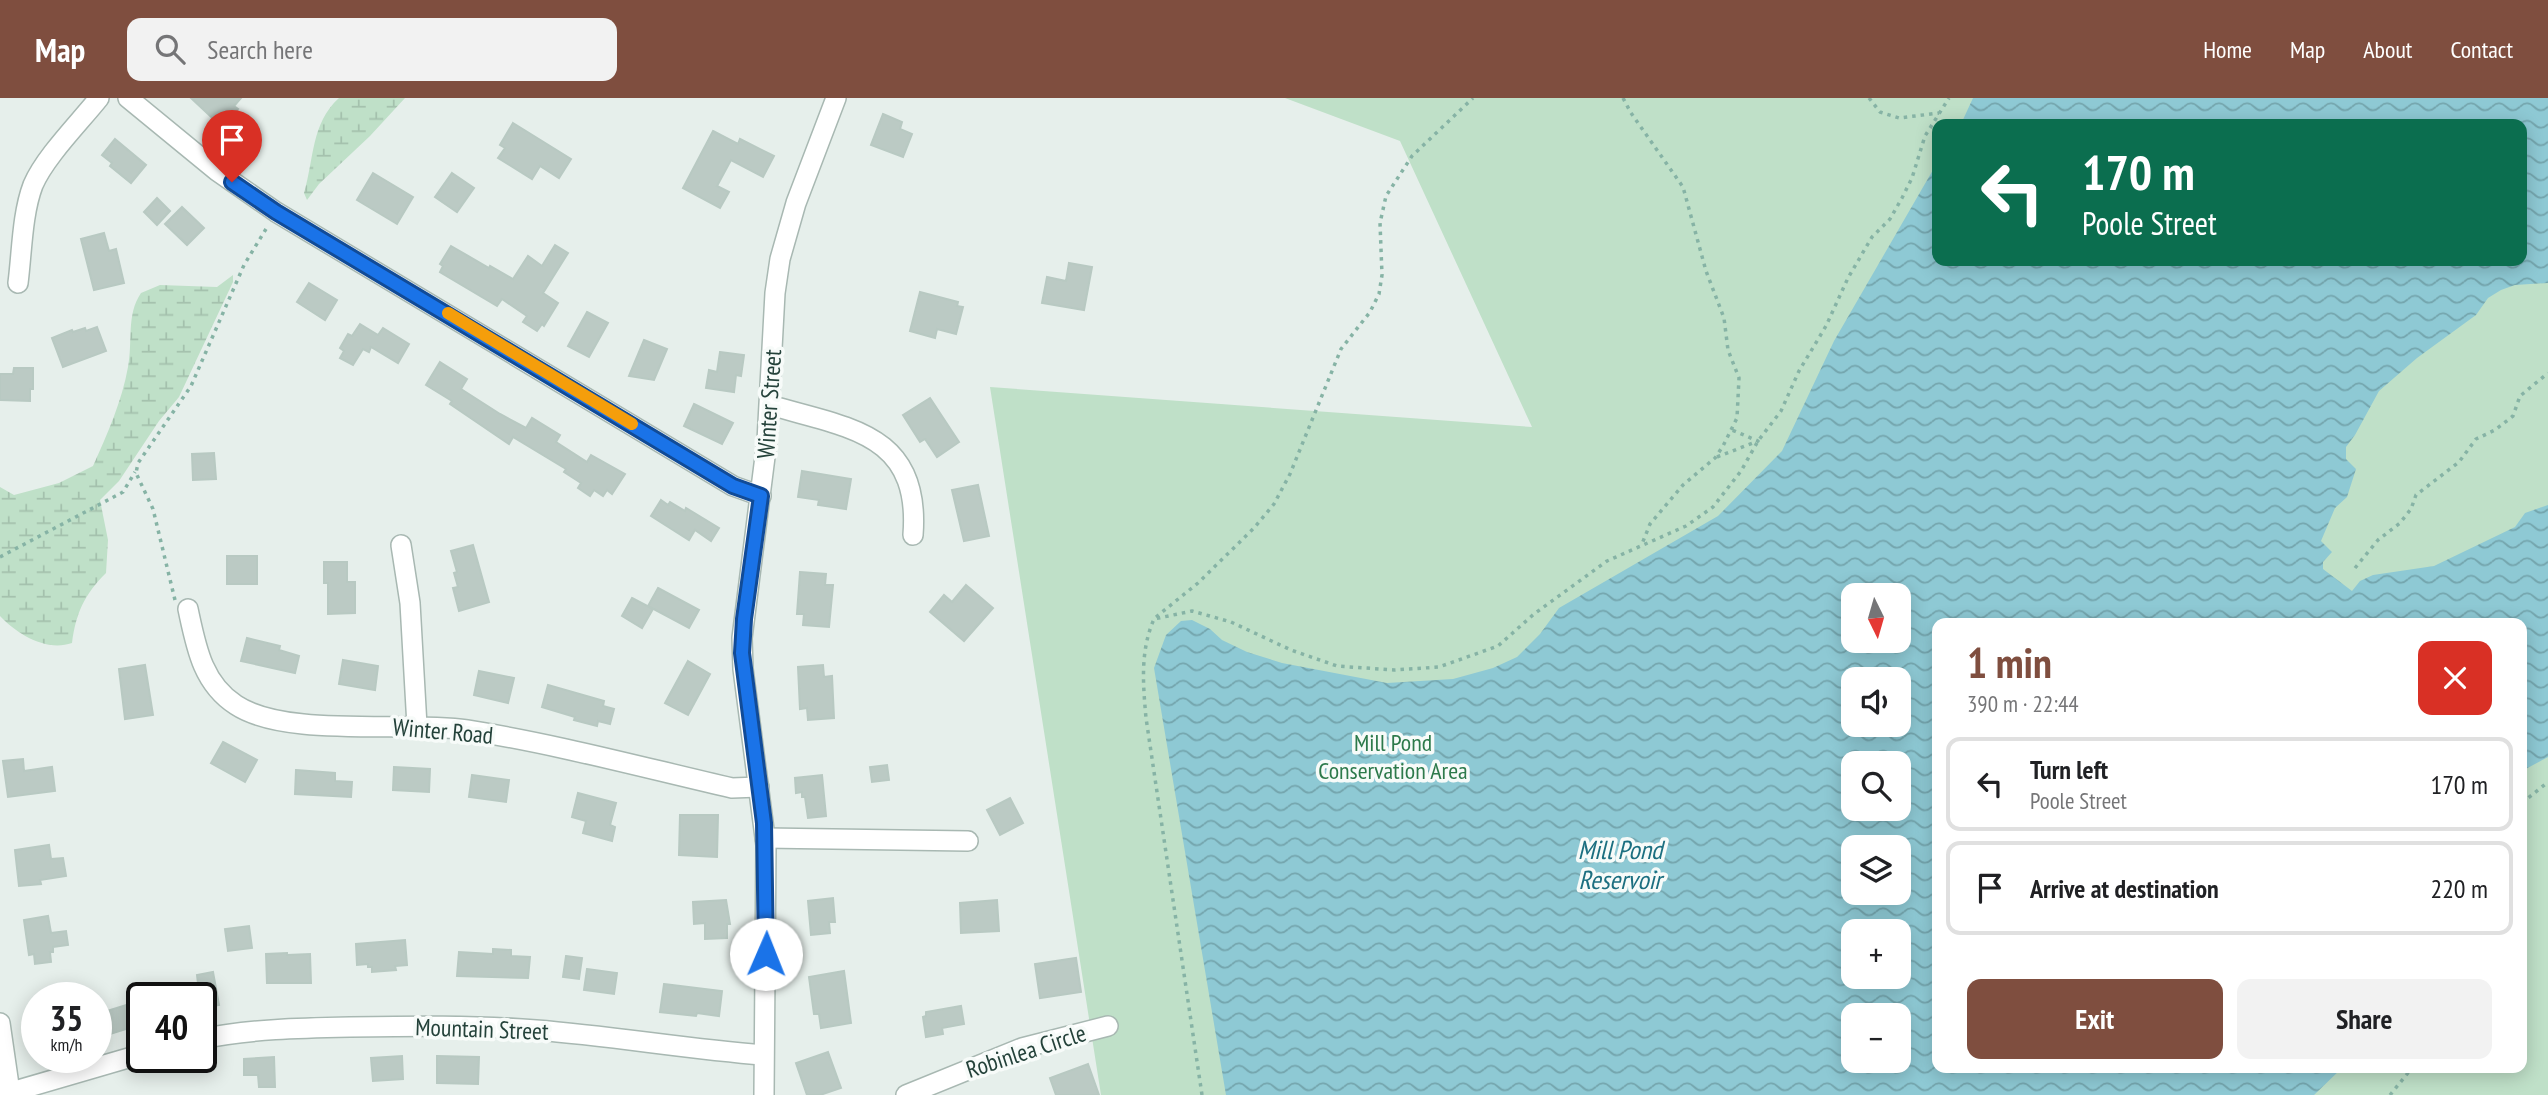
<!DOCTYPE html>
<html lang="en">
<head>
<meta charset="utf-8">
<style>
	:root { --surface:#fff; --page:#f2f2f2; --text:#202124; --muted:#757577; --line:#e0e0e0; --accent:#7f4e3f }
	body { margin:0; font-family:"PT Sans Narrow",sans-serif; background:var(--page); color:var(--text); height:100vh; display:flex; flex-direction:column; font-size:26px; white-space:nowrap }
	* { box-sizing:border-box; margin:0 }
	p { font-size:23px; color:var(--muted) }
	.icon { flex:none; width:38px; height:38px; fill:none; stroke:currentColor; stroke-width:2; stroke-linecap:round; stroke-linejoin:round }
	.map { position:relative; flex:1; overflow:hidden }
	.drawer { position:absolute; left:1932px; top:520px; width:595px; height:455px; display:flex; flex-direction:column; background:var(--surface); border-radius:14px; box-shadow:0 4px 18px #0003 }
	.drawer>* { flex:none }
	.guide { position:absolute; left:1932px; top:21px; width:595px; height:147px; border-radius:14px; box-shadow:0 4px 18px #0003; background:#0b6e4f; color:#fff; overflow:hidden }
	.needle { width:46px; rotate:175deg }
	.buttons { position:absolute; left:1841px; top:485px; display:grid; gap:14px }
	.buttons a { display:grid; place-items:center; width:70px; height:70px; border-radius:14px; background:var(--surface); box-shadow:0 4px 18px #0003; font-size:35px }
	.speed { position:absolute; left:21px; top:884px; display:flex; gap:14px; font-size:35px; font-weight:700; text-align:center }
	.speed>* { display:grid; place-content:center; width:91px; height:91px; border-radius:50%; background:var(--surface); box-shadow:0 4px 18px #0003; line-height:1 }
	.speed small { font-size:18px; font-weight:400 }
	.speed .limit { border:4px solid #111; border-radius:10px; background:#fff; color:#111 }
	.pin { position:absolute; display:grid; place-items:center; width:60px; height:60px; color:#fff; margin:-72px -30px; border-radius:50% 50% 50% 0; rotate:-45deg; box-shadow:0 0 7px #0007 }
	.pin .icon { rotate:45deg }
	.me { position:absolute; width:77px; margin:-38px; rotate:1deg; stroke-linejoin:round; filter:drop-shadow(0 0 5px #0008) }
	.turn { display:flex; align-items:center; gap:24px; height:147px; padding:0 35px; font-size:32px }
	.turn .icon { width:91px; height:91px; stroke-width:2.5 }
	.turn b { display:block; font-size:49px; line-height:60px }
	.round { display:grid; place-items:center; flex:none; width:74px; height:74px; border-radius:14px; background:var(--page) }
	.headline { display:flex; align-items:center; justify-content:space-between; height:119px; padding:0 35px }
	h1 { font-size:42px; font-weight:700; line-height:52px; color:var(--accent) }
	.primary-button { display:flex; gap:14px; margin-top:auto; padding:14px 35px }
	.primary-button a { flex:1; height:80px; border-radius:14px; background:var(--accent); color:#fff; font-size:28px; font-weight:700; line-height:80px; text-align:center }
	.primary-button a+a { background:var(--page); color:var(--text) }
	ul { padding:0; list-style:none }
	li { display:flex; align-items:center; gap:21px; height:94px; margin:0 14px 10px; padding:0 21px; border:4px solid var(--line); border-radius:14px }
	li div { flex:1 }
	li b { display:block; font-size:26px }
	li em { font-style:normal }
	header { display:flex; align-items:center; gap:42px; box-sizing:border-box; height:98px; padding:0 35px; background:var(--accent); color:#fff }
	header strong { font-size:33px }
	nav { display:flex; gap:38px; margin-inline-start:auto; font-size:24px }
	.search { width:490px; height:63px; background:var(--page); display:flex; align-items:center; gap:18px; box-sizing:border-box; padding:0 24px; border-radius:14px; color:var(--muted); font-size:26px }
	.map>svg:first-child { display:block }
	.wetland { fill:url(#wetland-marsh) }
	.green { fill:#bfe0c8; fill-rule:evenodd }
	.water { fill:url(#water-waves); fill-rule:evenodd }
	.building { fill:#bbcac4; stroke:#b8c9c2; stroke-width:2 }
	.lines { fill:none; stroke-linecap:round; stroke-linejoin:round }
	.minor-casing { stroke:#a8b8b2; stroke-width:22 }
	.path { stroke:#86b3a5; stroke-width:3.5; stroke-dasharray:3.5 5; stroke-linecap:butt }
	.minor { stroke:#fff; stroke-width:19 }
	.route-casing { stroke:#114b97; stroke-width:18 }
	.route { stroke:#1a73e8; stroke-width:12 }
	.slow { stroke:#f59e0b; stroke-width:12 }
	.labels { text-anchor:middle; dominant-baseline:central; stroke-width:7; stroke-linejoin:round; paint-order:stroke }
	.street-label { font-size:24px; fill:#24423a; stroke:#f7fbf9 }
	.park-label { font-size:24px; fill:#2d7a4b; stroke:#f7fbf9 }
	.water-label { font-size:26px; font-style:italic; fill:#1c6f80; stroke:#f7fbf9 }
</style>
</head>
<body>
<header>
<strong>Map</strong>
<div class="search"><svg class="icon" aria-label="search" viewBox="0 0 24 24"><circle cx="10" cy="10" r="6"/><path d="M15 15l6 6"/></svg>Search here</div>
<nav><a>Home</a><a>Map</a><a>About</a><a>Contact</a></nav>
</header>
<div class="map">
<svg width="2548" height="997" viewBox="0 0 2548 997">
	<defs>
		<pattern id="wetland-marsh" width="20" height="14" patternUnits="userSpaceOnUse" patternTransform="scale(1.75)"><rect width="20" height="14" fill="#bfe0c8"/><path d="M1 5h8M5 5V1M11 12h8M15 12V8" fill="none" stroke="#a4c1ad"/></pattern>
		<pattern id="water-waves" width="16" height="10" patternUnits="userSpaceOnUse" patternTransform="scale(1.75)"><rect width="16" height="10" fill="#8ec9d4"/><path d="M0 5q4-4 8 0t8 0" fill="none" stroke="#74a5ad"/></pattern>
	</defs>
	<rect width="100%" height="100%" fill="#e6efeb"/>
	<g class="wetland">
		<path d="M339,0H405L370,38L319,86L307,102L304,95C314,62 311,25 339,0Z"/>
		<path d="M233,177V184L179,299L159,323L119,383L100,402L108,442L106,475C84,497 76,515 72,545C46,554 17,536 0,518V389L14,397L59,385L93,368C107,337 122,303 128,269C133,244 126,217 141,195L160,187L217,189Z"/>
	</g>
	<path class="green" d="M1285,0H2548V997H1101L990,289L1532,329L1400,43ZM1937,26H2522V163H1937ZM1853,497H1899V542H1853ZM1937,525H2522V970H1937ZM1853,581H1899V626H1853ZM1853,665H1899V710H1853ZM1853,749H1899V794H1853ZM1853,833H1899V878H1853ZM1853,917H1899V962H1853Z"/>
	<path class="water" d="M1973,0H2548V185L2515,187L2501,192L2488,200L2476,217L2417,260L2379,293L2355,337L2346,349V361L2356,371L2347,399L2335,410L2321,443L2332,454L2323,464V471L2352,493L2360,483L2373,477L2434,468L2515,429L2525,415L2548,407V659L2522,673V525H1937V970H2342L2314,997H1226L1154,570L1166,537L1181,523L1192,522L1210,531L1222,542L1247,554L1282,565L1387,585L1453,581L1493,570L1517,559L1540,536L1559,510L1718,418L1782,353L1834,243L1937,65V163H2522V26H1961ZM1853,497H1899V542H1853ZM1853,581H1899V626H1853ZM1899,665V710H1853V665ZM1853,749H1899V794H1853ZM1899,833V878H1853V833ZM1899,917V962H1853V917Z"/>
	<g class="building">
		<path d="M191,0H241L234,8L238,11L222,29Z"/>
		<path d="M883,16L902,24L900,31L912,36L903,59L871,47Z"/>
		<path d="M513,25L571,61L559,80L540,68L532,81L498,60L505,50L500,47Z"/>
		<path d="M713,33L738,46L740,41L774,58L763,79L731,62L717,88L729,94L720,110L683,90Z"/>
		<path d="M115,41L146,67L131,85L110,68L112,65L102,57Z"/>
		<path d="M373,75L413,99L397,126L357,102Z"/>
		<path d="M452,75L474,90L457,114L435,99Z"/>
		<path d="M157,100L170,113L157,127L144,114Z"/>
		<path d="M182,109L204,130L187,147L165,126Z"/>
		<path d="M104,135L109,153L116,151L124,185L94,192L81,141Z"/>
		<path d="M555,147L568,155L543,195L558,205L544,228L542,226L537,233L523,224L527,218L502,201L497,208L440,174L443,168L440,166L451,148L489,170L490,168L513,181L528,158L542,168Z"/>
		<path d="M1069,165L1092,169L1084,212L1042,205L1047,179L1066,183Z"/>
		<path d="M309,185L337,202L325,222L297,204Z"/>
		<path d="M920,194L958,204L957,208L963,209L956,236L937,231L935,240L910,233Z"/>
		<path d="M587,214L608,225L589,259L568,248Z"/>
		<path d="M360,226L378,237L383,230L409,246L398,265L371,249L369,254L363,251L353,267L340,260L344,253L340,250L348,236L352,238Z"/>
		<path d="M97,229L106,253L63,269L52,240L72,232L73,234L85,230L86,233Z"/>
		<path d="M644,242L667,251L654,282L629,278Z"/>
		<path d="M720,254L744,257L741,278L736,277L734,294L706,290L709,272L717,274Z"/>
		<path d="M440,264L467,281L461,291L500,316L526,330L532,320L560,337L556,344L587,364L591,357L625,376L612,396L607,392L603,398L594,392L590,398L578,390L581,385L564,374L566,371L513,339L509,346L450,306L452,303L426,287Z"/>
		<path d="M14,270H33V291H30V303L0,302V276H13Z"/>
		<path d="M930,300L959,344L937,359L925,341L920,344L903,317Z"/>
		<path d="M694,306L733,325L722,346L684,328Z"/>
		<path d="M214,355L216,381L193,382L192,356Z"/>
		<path d="M802,373L851,381L846,411L818,407L819,402L798,399Z"/>
		<path d="M978,387L989,438L964,443L952,392Z"/>
		<path d="M661,402L668,407L670,404L685,413L686,410L719,430L711,443L695,432L689,442L651,418Z"/>
		<path d="M473,447L489,504L459,513L453,490L458,489L454,475L457,474L451,453Z"/>
		<rect x="227" y="458" width="30" height="28"/>
		<path d="M324,464H347V484H355V515L328,516V485H324Z"/>
		<path d="M800,474L826,476L825,487H833L829,529L803,527L804,516H797Z"/>
		<path d="M966,487L993,510L964,543L930,514L944,497L952,504Z"/>
		<path d="M658,490L699,512L689,530L648,508Z"/>
		<path d="M632,500L653,511L642,530L622,518Z"/>
		<path d="M247,540L280,548L279,552L299,558L295,575L241,563Z"/>
		<path d="M343,562L378,568L375,592L339,586Z"/>
		<path d="M688,563L710,576L688,617L665,605Z"/>
		<path d="M145,567L153,617L125,621L119,571Z"/>
		<path d="M823,567L824,579L832,578L834,620L808,622L807,610L800,611L798,569Z"/>
		<path d="M479,573L514,580L508,605L474,597Z"/>
		<path d="M548,587L604,603L603,608L614,611L610,626L598,623L597,628L574,622L575,619L542,609Z"/>
		<path d="M223,644L257,662L245,684L211,665Z"/>
		<path d="M23,661L24,673L52,669L55,693L8,699L3,663Z"/>
		<path d="M887,667L889,682L872,684L870,669Z"/>
		<path d="M394,669L430,671L429,694L393,692Z"/>
		<path d="M296,672L335,675V683L352,684L351,699L295,696Z"/>
		<path d="M472,677L509,682L506,704L469,699Z"/>
		<path d="M822,677L826,718L808,720L805,699H802V694L796,695L795,680Z"/>
		<path d="M578,695L616,705L610,727L615,729L612,743L583,735L586,723L572,719Z"/>
		<path d="M1010,700L1023,725L1000,737L987,712Z"/>
		<path d="M680,717H718L717,759L679,757Z"/>
		<path d="M49,747L51,761L63,760L66,778L40,782L41,786L19,788L15,752Z"/>
		<path d="M833,800L835,824H829L830,835L811,837L808,803Z"/>
		<path d="M726,802L730,826H727V840L705,841V825L694,826L693,804Z"/>
		<path d="M997,802L999,833L961,835L960,805Z"/>
		<path d="M48,818L51,835L66,833L68,847L53,849V854H50L51,864L35,866L34,856L29,857L24,822Z"/>
		<path d="M249,828L252,850L228,853L225,831Z"/>
		<path d="M405,842L407,867L395,868L396,872L372,874V869H368V866L357,867L356,846Z"/>
		<path d="M493,851L511,852V858L530,859L528,880L457,878L459,854L493,856Z"/>
		<path d="M287,855V857L310,856L311,885H267L266,856Z"/>
		<path d="M566,858L582,860L579,881L563,879Z"/>
		<path d="M1076,860L1081,894L1040,900L1035,866Z"/>
		<path d="M587,871L617,875L614,896L584,892Z"/>
		<path d="M844,873L851,925L821,930L819,916H814L809,879Z"/>
		<path d="M213,874L219,907L201,910L197,877Z"/>
		<path d="M664,886L722,893L719,918L697,915L696,918L660,914Z"/>
		<path d="M139,903L142,926L110,936L104,914Z"/>
		<path d="M961,908L964,926L942,930L943,936L926,939L923,919L926,918V914Z"/>
		<path d="M828,954L841,990L820,997H807L796,965Z"/>
		<path d="M402,958L403,981L373,983L371,960Z"/>
		<path d="M437,958L479,959L478,986L437,985Z"/>
		<path d="M274,959L275,989H259L258,977H244V961Z"/>
		<path d="M1088,966L1099,997H1056L1050,980Z"/>
	</g>
	<g class="lines">
		<g class="minor-casing">
			<g id="minor">
				<path d="M128,0L217,73L276,114L733,388L761,398"/>
				<path d="M18,185C22,154 22,116 33,87C45,59 79,25 99,0"/>
				<path d="M770,307C847,330 921,334 913,437"/>
				<path d="M401,447L410,505L417,628"/>
				<path d="M188,511C196,548 202,585 236,607C286,640 404,623 467,632C556,646 645,670 732,690L759,689"/>
				<path d="M765,740L968,743"/>
				<path d="M0,925L10,994"/>
				<path d="M201,941C250,931 300,930 350,929C412,928 474,927 536,932C612,938 687,951 763,957"/>
				<path d="M1,997L142,956"/>
				<path d="M764,997L766,747L743,571L742,540L767,343L775,195L780,161L796,105L836,0"/>
				<path d="M906,997L1022,950L1108,928"/>
			</g>
		</g>
		<g class="path">
			<path d="M1623,0L1631,15L1683,89L1706,173L1724,220L1728,252L1739,280L1737,320L1723,348L1715,360L1683,387L1650,426L1642,446"/>
			<path d="M1869,0L1880,14L1899,20L1939,15"/>
			<path d="M1717,359L1758,343L1732,332"/>
			<path d="M0,459L123,394L135,374"/>
			<path d="M2355,470L2378,442L2400,425L2411,411L2416,397L2459,364L2476,341L2495,332L2513,318L2520,298L2548,275"/>
			<path d="M175,502L153,411L136,375L138,365L191,288L244,167L266,131"/>
			<path d="M1156,519L1198,485L1254,430L1274,406L1290,376L1341,251L1370,214L1379,196L1382,177L1380,125L1386,98L1412,58L1473,0"/>
			<path d="M2522,705L2548,684"/>
			<path d="M1202,997L1146,620C1143,586 1140,553 1154,521L1192,513L1231,524L1291,552L1337,568L1394,572L1439,569L1498,548L1534,516L1607,463L1686,428L1713,409L1741,373L1758,343L1781,313L1799,273L1826,228L1848,180L1872,139L1890,121L1902,100L1912,80L1925,38L1949,0"/>
			<path d="M2390,997L2412,970"/>
		</g>
		<use href="#minor" class="minor"/>
	</g>
	<g class="lines">
		<g class="route-casing">
			<path id="route" d="M232,84L276,114L733,388L761,398L744,521L742,555L764,725L766,856"/>
		</g>
		<use href="#route" class="route"/>
		<path class="slow" d="M448,215L632,326"/>
	</g>
	<g class="labels">
		<g class="street-label">
			<text transform="translate(769 306) rotate(-86)">Winter Street</text>
			<text transform="translate(443 633) rotate(5)">Winter Road</text>
			<text transform="translate(482 931) rotate(2)">Mountain Street</text>
			<text transform="translate(1026 953) rotate(-18)">Robinlea Circle</text>
		</g>
		<g class="park-label">
			<text x="1393" y="644">Mill Pond<tspan x="1393" dy="28">Conservation Area</tspan></text>
		</g>
		<g class="water-label">
			<text x="1620" y="751">Mill Pond<tspan x="1620" dy="30">Reservoir</tspan></text>
		</g>
	</g>
</svg>
<div class="buttons">
<a><svg class="needle" viewBox="-14 -14 28 28"><path d="M0-13l5 13h-10z" fill="#e53935"/><path d="M0 13l5-13h-10z" fill="#757577"/></svg></a>
<a><svg class="icon" aria-label="sound" viewBox="0 0 24 24"><path d="M4 9h4l5-4v14l-5-4H4zM17 9q2 3 0 6"/></svg></a>
<a><svg class="icon" aria-label="search" viewBox="0 0 24 24"><circle cx="10" cy="10" r="6"/><path d="M15 15l6 6"/></svg></a>
<a><svg class="icon" aria-label="layers" viewBox="0 0 24 24"><path d="M12 4l9 5-9 5-9-5zM3 14l9 5 9-5"/></svg></a>
<a>+</a>
<a>−</a>
</div>
<div class="speed"><div>35<small>km/h</small></div><div class="limit">40</div></div>
<div class="pin" style="left:232px;top:84px;background:#d93025"><svg class="icon" aria-label="arrive" viewBox="0 0 24 24"><path d="M6 21V4h12l-3 4 3 4H6"/></svg></div>
<svg class="me" style="left:766px;top:856px" viewBox="-20 -20 40 40"><circle r="19" fill="#fff"/><path d="M0-13L10 11 0 6-10 11z" fill="#1a73e8"/></svg>
<div class="guide">
<div class="turn"><svg class="icon" aria-label="left" viewBox="0 0 24 24"><path d="M17 20v-9H6M10 6l-5 5 5 5"/></svg><div><b>170 m</b>Poole Street</div></div>
</div>
<section class="drawer">
<div class="headline"><div><h1>1 min</h1><p>390 m · 22:44</p></div><a class="round" style="background:#d93025;color:#fff"><svg class="icon" aria-label="close" viewBox="0 0 24 24"><path d="M6 6l12 12M18 6L6 18"/></svg></a></div>
<ul>
<li><svg class="icon" aria-label="left" viewBox="0 0 24 24"><path d="M17 20v-9H6M10 6l-5 5 5 5"/></svg><div><b>Turn left</b><p>Poole Street</p></div><em>170 m</em></li>
<li><svg class="icon" aria-label="arrive" viewBox="0 0 24 24"><path d="M6 21V4h12l-3 4 3 4H6"/></svg><div><b>Arrive at destination</b></div><em>220 m</em></li>
</ul>
<div class="primary-button"><a>Exit</a><a>Share</a></div>
</section>
</div>
</body>
</html>
